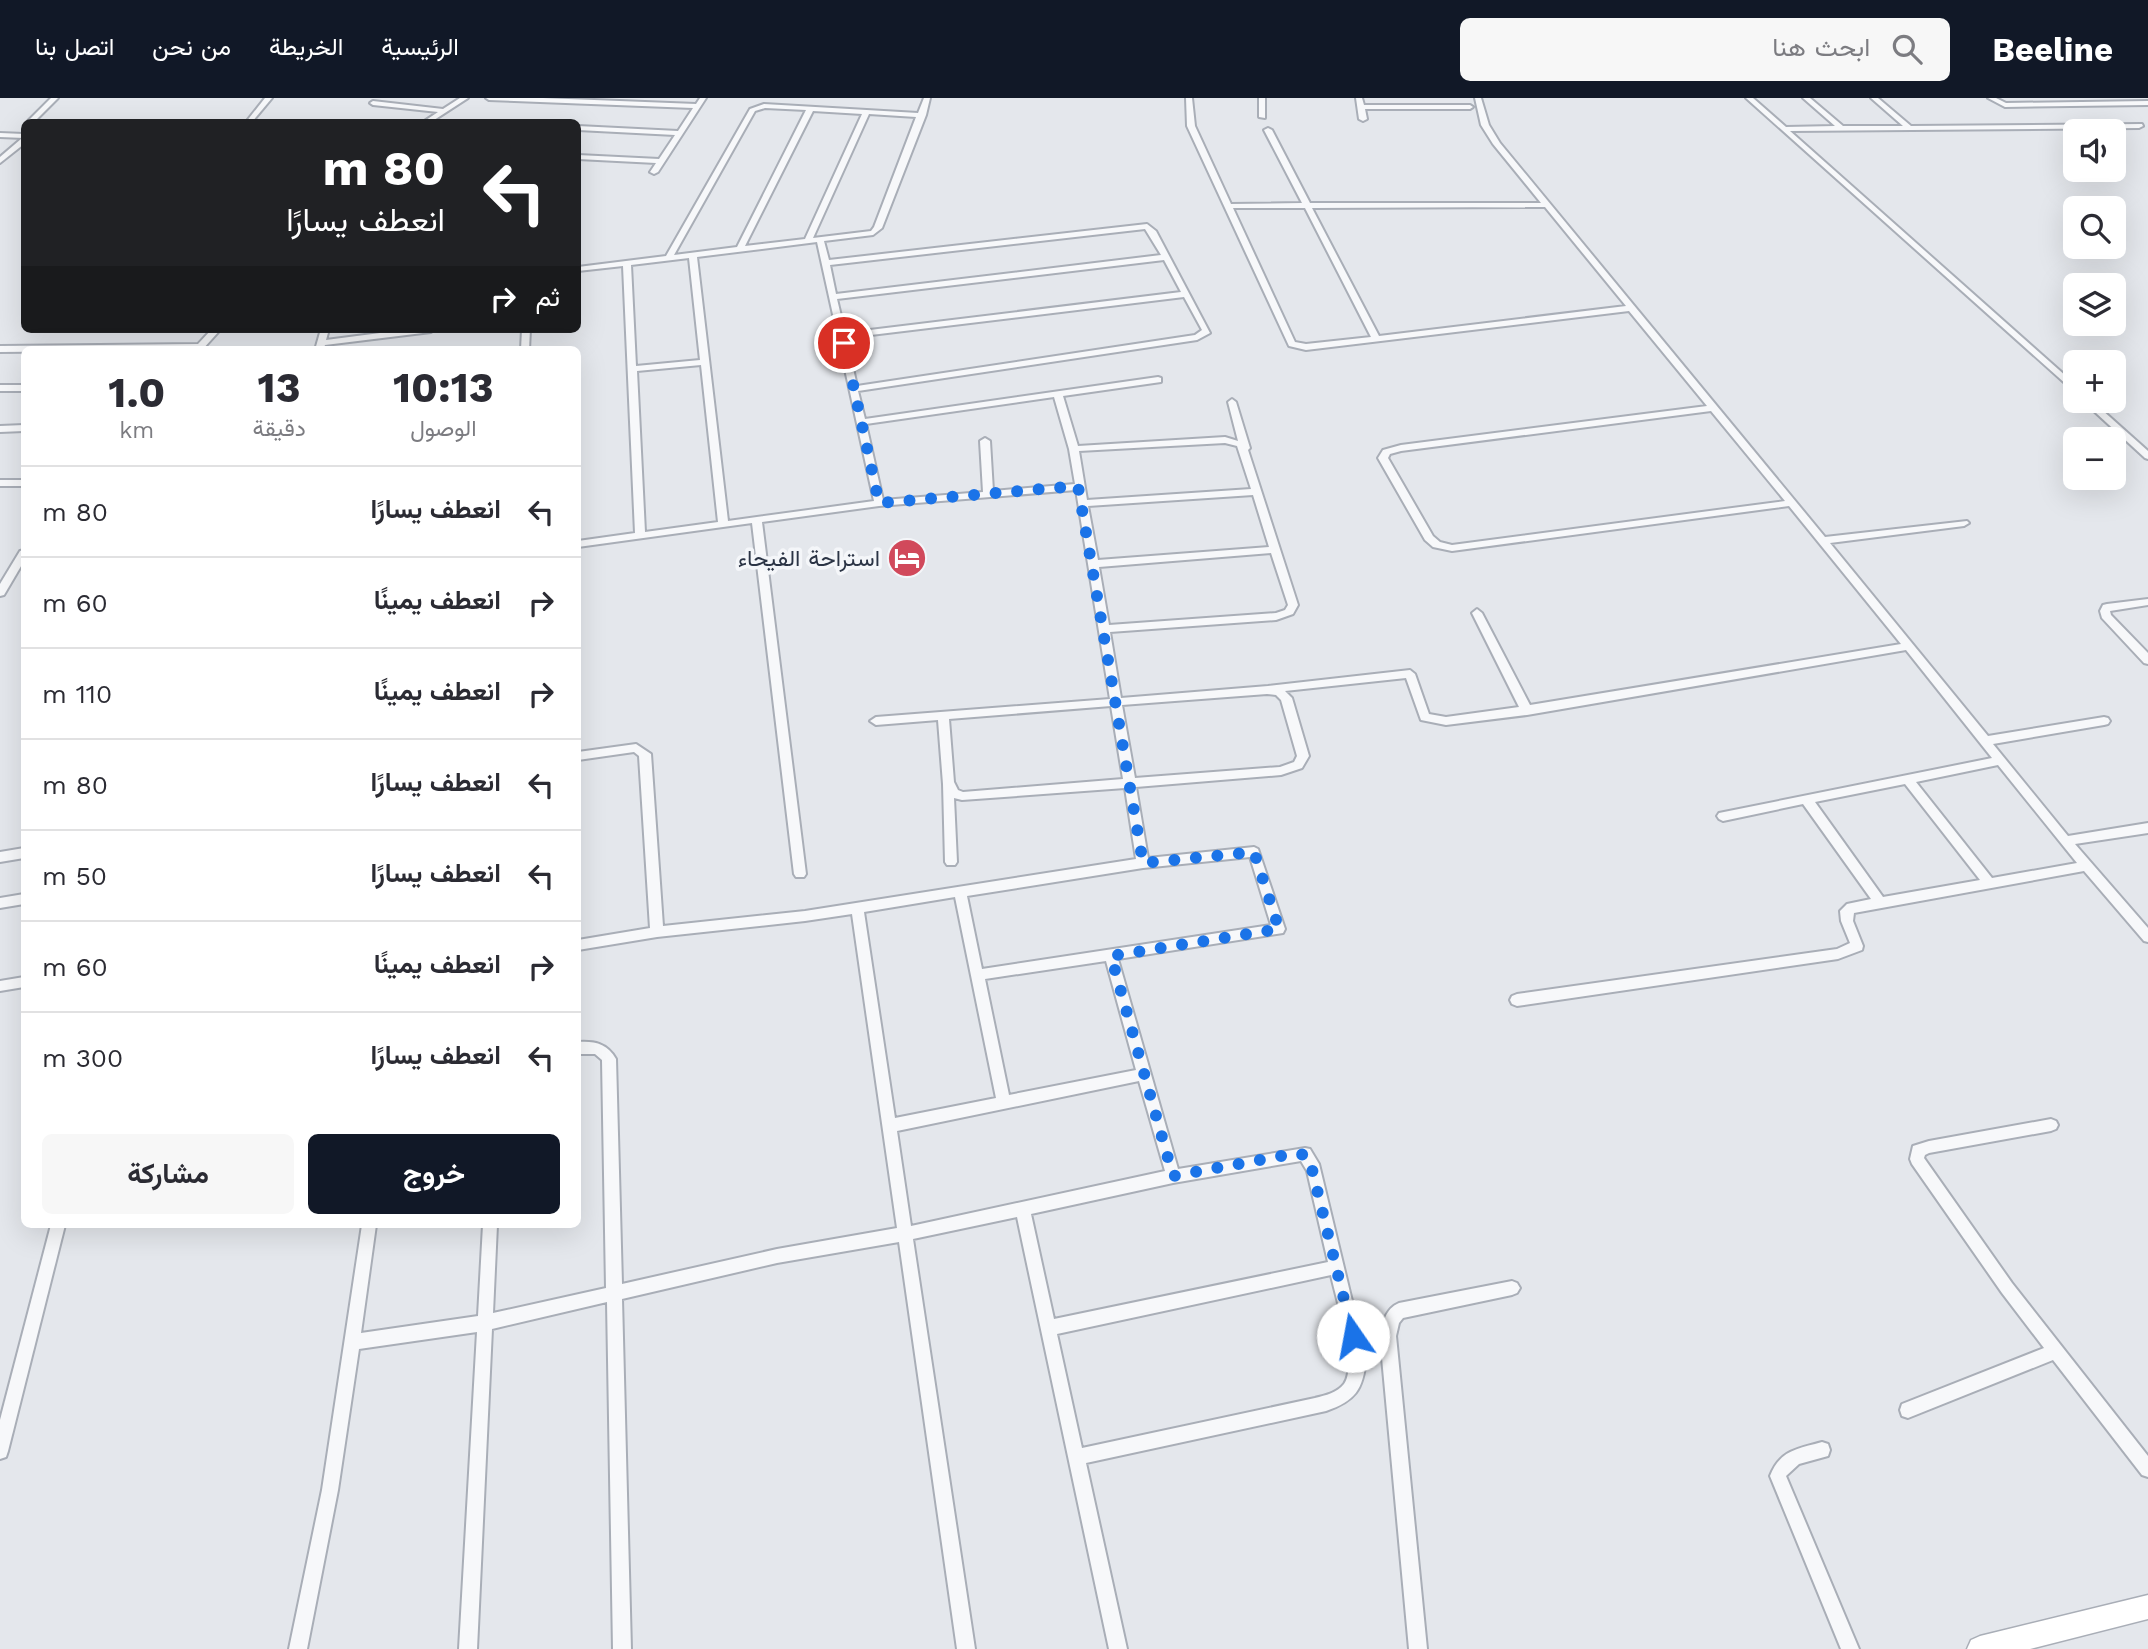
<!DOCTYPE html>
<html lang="ar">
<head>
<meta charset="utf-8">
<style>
	:root { --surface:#fff; --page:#f7f7f7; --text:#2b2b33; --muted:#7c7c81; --line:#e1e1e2; --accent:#111827 }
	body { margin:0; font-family:"Work Sans",Vazirmatn,sans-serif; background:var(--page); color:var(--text); direction:rtl; height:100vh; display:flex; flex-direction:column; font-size:26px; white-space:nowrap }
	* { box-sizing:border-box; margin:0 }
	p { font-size:23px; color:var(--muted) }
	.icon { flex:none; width:38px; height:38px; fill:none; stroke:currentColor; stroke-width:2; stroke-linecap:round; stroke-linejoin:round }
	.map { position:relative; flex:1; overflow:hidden; direction:ltr }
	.side { position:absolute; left:21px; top:248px; width:560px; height:882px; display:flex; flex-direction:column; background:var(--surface); border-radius:10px; box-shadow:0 7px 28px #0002; direction:rtl }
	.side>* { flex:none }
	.guide { position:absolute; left:21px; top:21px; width:560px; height:214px; border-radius:10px; box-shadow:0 7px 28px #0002; direction:rtl; background:#202124; color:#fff; overflow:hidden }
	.buttons { position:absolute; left:2063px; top:21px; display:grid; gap:14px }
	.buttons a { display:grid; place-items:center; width:63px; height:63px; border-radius:10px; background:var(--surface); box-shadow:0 7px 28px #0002; font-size:35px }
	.pin { position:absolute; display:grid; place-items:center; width:60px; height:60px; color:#fff; margin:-30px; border:4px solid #fff; border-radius:50%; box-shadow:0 2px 7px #0007 }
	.me { position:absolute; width:77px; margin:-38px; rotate:348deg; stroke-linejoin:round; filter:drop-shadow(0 0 5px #0008) }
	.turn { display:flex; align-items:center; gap:24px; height:147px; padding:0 21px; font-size:32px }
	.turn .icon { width:91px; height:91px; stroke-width:2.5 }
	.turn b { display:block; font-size:49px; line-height:60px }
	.then { display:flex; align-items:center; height:66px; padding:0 21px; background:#0003; gap:14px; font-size:26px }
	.eta { display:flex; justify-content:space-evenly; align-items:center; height:119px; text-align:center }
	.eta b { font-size:42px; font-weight:700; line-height:49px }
	.button { display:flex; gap:14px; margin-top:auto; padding:14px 21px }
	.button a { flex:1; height:80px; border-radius:10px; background:var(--accent); color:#fff; font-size:28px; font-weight:700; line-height:80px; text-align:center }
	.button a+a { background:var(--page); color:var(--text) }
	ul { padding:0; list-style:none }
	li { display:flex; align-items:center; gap:21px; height:91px; padding:0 21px; border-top:2px solid var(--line) }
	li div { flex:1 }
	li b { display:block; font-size:26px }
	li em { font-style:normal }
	header { display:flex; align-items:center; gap:42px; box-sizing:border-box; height:98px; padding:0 35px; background:var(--accent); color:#fff }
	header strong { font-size:33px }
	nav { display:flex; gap:38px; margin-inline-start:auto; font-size:24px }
	.search { width:490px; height:63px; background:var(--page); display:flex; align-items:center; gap:18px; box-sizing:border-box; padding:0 24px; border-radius:10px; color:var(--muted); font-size:26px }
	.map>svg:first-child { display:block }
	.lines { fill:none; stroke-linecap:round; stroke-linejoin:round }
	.street-casing { stroke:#a9aeb7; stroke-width:4 }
	.secondary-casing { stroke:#a9aeb7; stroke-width:3 }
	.street { fill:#f7f8fa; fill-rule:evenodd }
	.secondary { fill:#fff; fill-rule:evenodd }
	.route { stroke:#1a73e8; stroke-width:12; stroke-dasharray:0 21.6 }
	.labels { text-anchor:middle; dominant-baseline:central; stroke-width:7; stroke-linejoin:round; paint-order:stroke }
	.poi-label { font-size:23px; fill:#2b3445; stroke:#f4f6f9; text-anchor:end }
</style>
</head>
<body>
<header>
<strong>Beeline</strong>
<div class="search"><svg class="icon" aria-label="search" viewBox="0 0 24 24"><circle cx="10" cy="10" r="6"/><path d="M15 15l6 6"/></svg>ابحث هنا</div>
<nav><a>الرئيسية</a><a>الخريطة</a><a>من نحن</a><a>اتصل بنا</a></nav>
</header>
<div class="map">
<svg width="2148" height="1551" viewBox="0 0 2148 1551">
	<rect width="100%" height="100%" fill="#e4e7ec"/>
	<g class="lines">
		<g class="street-casing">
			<g id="street">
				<path d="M51,0H58L34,24H27Z"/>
				<path d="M265,0H272L252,24H246Z"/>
				<path d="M460,0H468L431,24H423L438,14L373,7L370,5L373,3L443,11Z"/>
				<path d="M486,0H543L696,6L700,0H706L658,74L654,76L650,74L656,65L578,61V57L659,61L675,37L578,32V28L678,33L693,10L489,2Z"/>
				<path d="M924,0H930L926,17L882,130L873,137L824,143L829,162L1147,126L1156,133L1210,235L1197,242L858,293L865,321L1158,279L1161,280V284L1063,298L1078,348L1225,339L1238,343L1228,304L1232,301L1236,304L1250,350L1248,352L1298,507L1293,516L1276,522L1110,534L1121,600L1268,588L1410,572L1415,576L1429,616L1446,619L1519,609L1472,515L1477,511L1482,515L1530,607L1901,546L1789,408L1452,453L1433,449L1425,442L1378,360L1383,352L1401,347L1707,308L1629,213L1306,252L1289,248L1187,28L1186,0H1192L1195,28L1231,106L1302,105L1264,32L1268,30L1272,32L1310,105H1541L1493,46L1481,27L1475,0H1481L1489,27L1500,45L1825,439L1967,423L1969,425L1964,428L1830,445L1988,638L2104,619L2108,620L2110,623L2108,626L2104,627L1993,646L2068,738L2148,725V735L2075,746L2148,830V844L2144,843L2084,773L1854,815L1853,823L1863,848L1862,852L1838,861L1517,908L1512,906L1510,902L1512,898L1517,896L1837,851L1850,845L1841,823L1840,813L1847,806L1871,801L1803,706L1723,723L1719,721L1717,718L1719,715L1992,660L1906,552L1527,617L1446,627L1421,622L1406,580L1285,593L1292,600L1309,658L1302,670L1281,677L1136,689L1148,760L1254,749L1258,751L1285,831L1283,835L1118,861L1178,1071L1305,1050L1310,1051L1319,1066L1366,1261C1363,1292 1355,1303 1326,1313L1086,1365L1127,1551H1109L1017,1119L913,1141L975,1551H957L899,1144L777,1165L622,1201L631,1551H613L607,1204L492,1231L477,1551H459L477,1234L359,1251L338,1392L307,1551H289L322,1392L362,1127H376L361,1235L478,1218L483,1127H497L493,1215L606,1190L602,962L595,956H578V944C594,943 607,945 616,961L622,1186L777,1151L897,1130L852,816L805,823L657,839L578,852V842L650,830L639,658L634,654L578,662V654L636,646L651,656L663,828L805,813L1136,761L1125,690L962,702L954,700L957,764L955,767H947L945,764L943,686L938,622L876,627L870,623L876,619L1110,601L1076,392L879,408L762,424L806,776L804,779H796L794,776L752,425L578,449V443L635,435L623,168L578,173V169L666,158L750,11L764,6L918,15ZM765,10L806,12L737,149L674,157L755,13ZM813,13L862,16L805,141L745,148ZM869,16L916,19L874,129L871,133L813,140ZM1545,109L1626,208L1379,238L1312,110ZM1233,110H1305L1371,239L1306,246L1295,244ZM1145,131L1161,157L836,196L830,167ZM817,144L874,403L728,423L697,159ZM689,160L700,262L636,268L631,167ZM1164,162L1181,194L845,235L837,201ZM1184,199L1202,232L1195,237L857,288L846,240ZM701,267L718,424L645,434L637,273ZM1054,299L1069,351L1075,386L993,393L990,343L985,340L980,343L983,394L883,402L866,326ZM1711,313L1785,403L1452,447L1440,444L1433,438L1388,360L1390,356L1401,353ZM1225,345L1237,348L1251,391L1087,402L1079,353ZM1253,397L1269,449L1098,462L1088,408ZM1271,455L1288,507L1285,512L1276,515L1109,527L1099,469ZM1267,596L1276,597L1281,602L1297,658L1294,664L1280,669L1135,680L1122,607ZM1111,608L1123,681L963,694L958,692L954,684L949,621ZM1998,667L2077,765L1992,780L1916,684ZM1905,686L1980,782L1883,799L1815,704ZM1250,759L1271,827L982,871L967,798L1143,770ZM955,799L996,1000L895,1020L864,814ZM1106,863L1136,972L1009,997L985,881ZM1139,983L1165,1073L911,1128L897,1033ZM1301,1063L1307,1073L1328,1164L1054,1221L1031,1116L1173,1085ZM1331,1177C1336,1201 1358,1267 1344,1286C1337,1295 1326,1297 1315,1300L1082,1350L1057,1236Z"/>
				<path d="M1259,0H1265V20L1259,19Z"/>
				<path d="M1356,0H1362L1364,7H1470L1473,9L1470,11H1365L1367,21L1363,23L1359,21Z"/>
				<path d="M1746,0H1753L1786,29L1835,28L1803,0H1810L1843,28H1903L1871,0H1878L1911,28L2142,26L2143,28L2139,30L1790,33L2076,287V295Z"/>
				<path d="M1988,0H1996L2006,5L2148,3V7L2005,9Z"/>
				<path d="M0,35L24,36V40L0,39Z"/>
				<path d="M21,41H24V46L0,65V59Z"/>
				<path d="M212,231H221L202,252L0,254V248L198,246Z"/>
				<path d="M321,231H329L326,242L411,231H435L431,234L325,247L323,252H315Z"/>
				<path d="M522,231H530L529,252H521Z"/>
				<rect x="0" y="287" width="24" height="6"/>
				<path d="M2083,303H2092L2148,353V361L2145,360Z"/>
				<path d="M24,327V333L0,334V328Z"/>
				<rect x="0" y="382" width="24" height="6"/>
				<path d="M24,452V463L4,497L0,498V486L20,453Z"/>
				<path d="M2148,501V507L2110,513L2111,517L2148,555V566L2144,565L2102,520L2100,513L2103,507L2107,506Z"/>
				<path d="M24,750V760L0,764V754Z"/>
				<path d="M24,796V806L0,810V800Z"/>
				<path d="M24,879V889L0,893V883Z"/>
				<path d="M2051,1021L2056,1023L2058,1027L2056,1031L2051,1033L1929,1055L1925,1057L1924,1060L2012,1185L2148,1358V1379L2142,1377L2053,1262L1908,1320L1902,1318L1900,1312L1902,1306L2044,1250L2002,1195L1912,1066L1910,1061L1913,1048L1929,1043Z"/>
				<path d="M51,1127H65L8,1353L6,1359L0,1361V1322Z"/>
				<path d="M1512,1183L1517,1185L1520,1190L1517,1195L1512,1197L1403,1220L1399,1225L1396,1238L1427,1551H1409L1380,1238C1383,1225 1385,1211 1399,1205Z"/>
				<path d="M1822,1344L1828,1346L1830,1352L1828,1358L1799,1366L1786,1378L1859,1551H1841L1770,1378C1780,1352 1797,1351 1822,1344Z"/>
			</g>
		</g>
		<g class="secondary-casing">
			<path id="secondary" d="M2148,1497V1521L2030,1551H1967L1971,1542L1980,1538Z"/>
		</g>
		<use href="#street" class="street"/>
		<use href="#secondary" class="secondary"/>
	</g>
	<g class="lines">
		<path class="route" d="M844,245L879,405L1078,388L1143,765L1254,754L1279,831L1111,858L1173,1078L1298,1055L1309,1059L1353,1238"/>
	</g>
	<defs>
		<g id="hotel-disc" transform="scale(2.0125)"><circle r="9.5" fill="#d1495b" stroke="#f4f6f9"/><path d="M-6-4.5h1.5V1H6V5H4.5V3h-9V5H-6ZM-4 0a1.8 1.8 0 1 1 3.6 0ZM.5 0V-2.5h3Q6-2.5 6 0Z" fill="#fff"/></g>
	</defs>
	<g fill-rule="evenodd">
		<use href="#hotel-disc" x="907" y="460"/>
	</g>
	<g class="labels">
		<g class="poi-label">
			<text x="880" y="460">استراحة الفيحاء</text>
		</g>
	</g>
</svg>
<div class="buttons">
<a><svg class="icon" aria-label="sound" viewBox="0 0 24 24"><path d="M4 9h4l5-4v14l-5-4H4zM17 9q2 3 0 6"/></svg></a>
<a><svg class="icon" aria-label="search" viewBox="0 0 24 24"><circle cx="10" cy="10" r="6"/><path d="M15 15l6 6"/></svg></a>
<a><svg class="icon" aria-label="layers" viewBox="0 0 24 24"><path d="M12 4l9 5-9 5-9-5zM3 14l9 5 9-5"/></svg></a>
<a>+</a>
<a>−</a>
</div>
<div class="pin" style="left:844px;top:245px;background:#d93025"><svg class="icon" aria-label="arrive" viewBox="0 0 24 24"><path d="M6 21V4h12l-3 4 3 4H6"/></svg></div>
<svg class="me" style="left:1353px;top:1238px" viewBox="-20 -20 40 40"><circle r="19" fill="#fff"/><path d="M0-13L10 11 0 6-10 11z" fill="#1a73e8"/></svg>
<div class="guide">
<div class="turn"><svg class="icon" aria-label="left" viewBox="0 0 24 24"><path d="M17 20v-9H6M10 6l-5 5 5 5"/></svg><div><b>80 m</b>انعطف يسارًا</div></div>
<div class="then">ثم<svg class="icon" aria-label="right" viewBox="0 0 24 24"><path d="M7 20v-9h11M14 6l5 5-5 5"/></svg></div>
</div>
<section class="side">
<div class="eta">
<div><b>10:13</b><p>الوصول</p></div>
<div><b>13</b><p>دقيقة</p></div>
<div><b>1.0</b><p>km</p></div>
</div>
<ul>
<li><svg class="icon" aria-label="left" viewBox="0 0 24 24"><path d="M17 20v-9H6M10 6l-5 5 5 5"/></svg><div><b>انعطف يسارًا</b></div><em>80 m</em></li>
<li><svg class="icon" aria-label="right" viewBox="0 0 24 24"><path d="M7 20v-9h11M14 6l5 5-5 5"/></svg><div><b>انعطف يمينًا</b></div><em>60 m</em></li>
<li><svg class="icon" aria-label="right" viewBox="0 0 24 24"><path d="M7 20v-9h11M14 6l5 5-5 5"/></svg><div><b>انعطف يمينًا</b></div><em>110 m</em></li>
<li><svg class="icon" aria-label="left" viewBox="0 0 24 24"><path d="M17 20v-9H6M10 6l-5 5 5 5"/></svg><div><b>انعطف يسارًا</b></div><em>80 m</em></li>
<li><svg class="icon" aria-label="left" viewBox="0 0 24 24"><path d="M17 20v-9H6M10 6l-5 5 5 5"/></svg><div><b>انعطف يسارًا</b></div><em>50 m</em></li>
<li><svg class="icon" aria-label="right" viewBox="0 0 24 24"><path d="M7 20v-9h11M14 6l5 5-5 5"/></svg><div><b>انعطف يمينًا</b></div><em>60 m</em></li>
<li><svg class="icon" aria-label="left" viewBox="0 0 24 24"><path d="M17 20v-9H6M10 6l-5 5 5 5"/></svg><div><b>انعطف يسارًا</b></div><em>300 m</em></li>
</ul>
<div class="button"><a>خروج</a><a>مشاركة</a></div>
</section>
</div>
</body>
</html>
